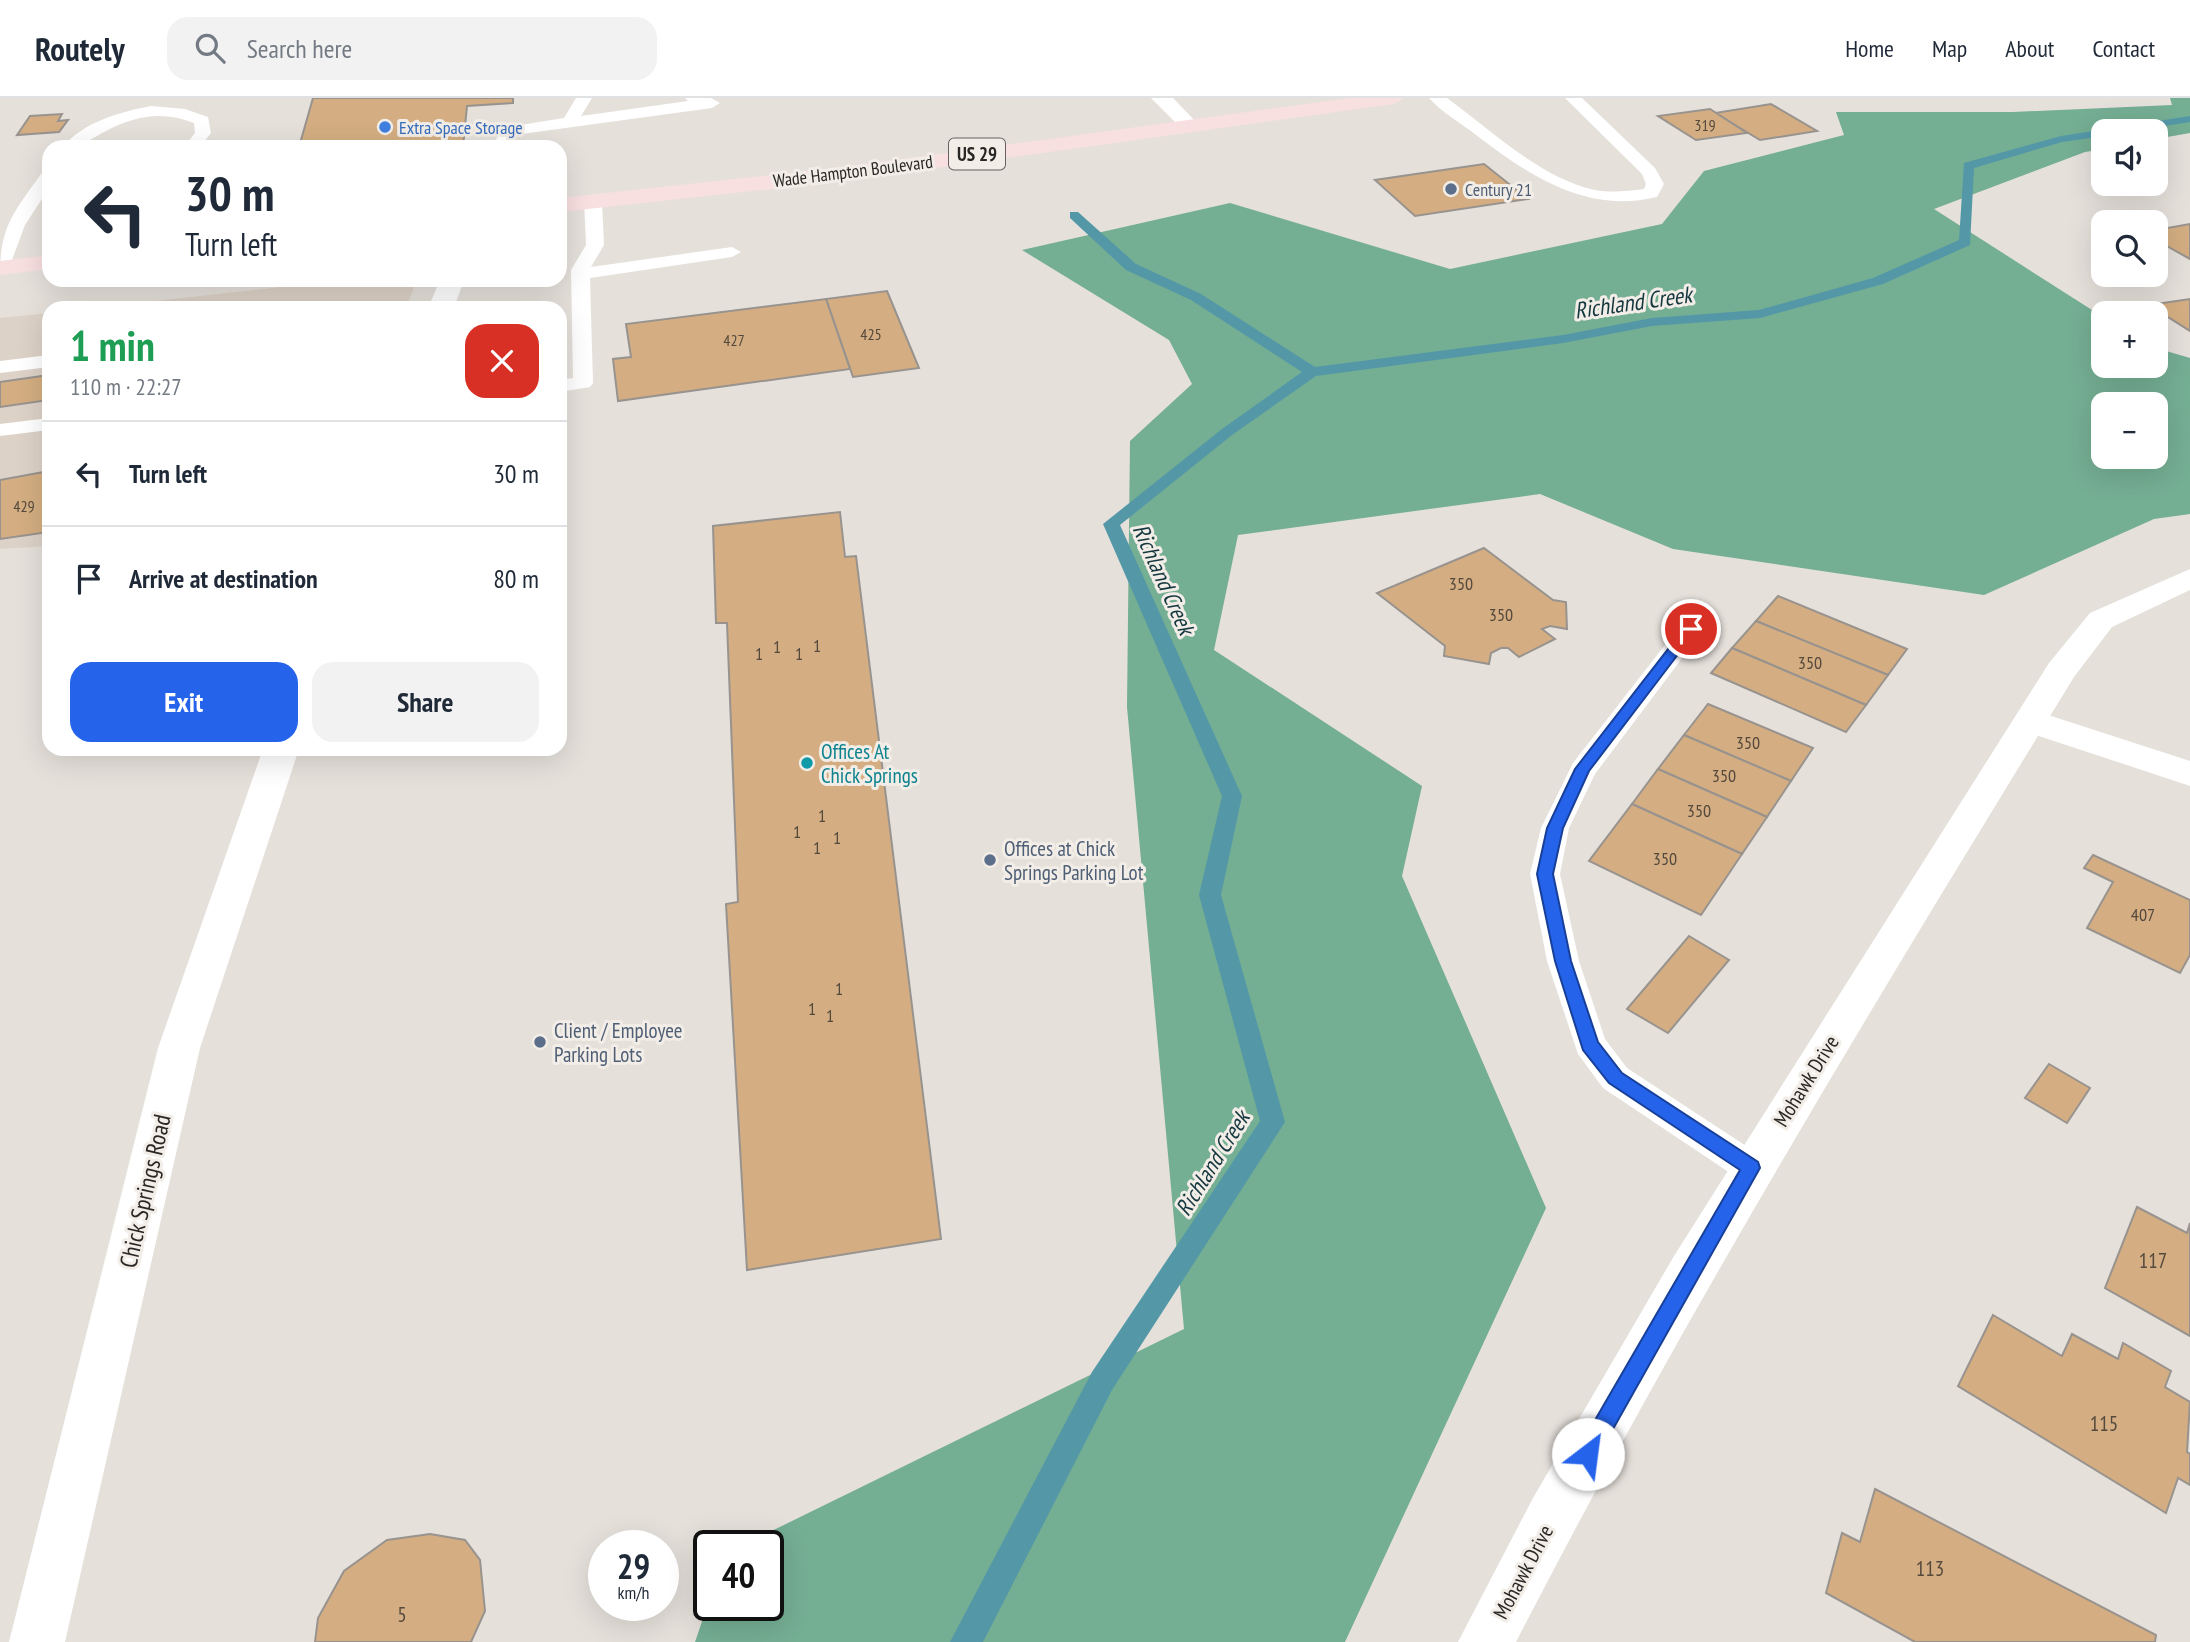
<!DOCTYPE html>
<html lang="en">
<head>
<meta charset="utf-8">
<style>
	:root { --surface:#fff; --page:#f2f2f3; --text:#1f2937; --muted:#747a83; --line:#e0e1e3; --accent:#2563eb }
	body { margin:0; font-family:"PT Sans Narrow",sans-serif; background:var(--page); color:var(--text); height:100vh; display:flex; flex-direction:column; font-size:26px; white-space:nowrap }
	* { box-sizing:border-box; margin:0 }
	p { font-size:23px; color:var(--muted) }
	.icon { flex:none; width:38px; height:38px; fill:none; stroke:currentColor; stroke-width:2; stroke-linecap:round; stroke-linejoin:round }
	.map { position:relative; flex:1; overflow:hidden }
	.side { position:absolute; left:42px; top:203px; width:525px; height:455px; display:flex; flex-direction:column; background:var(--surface); border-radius:21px; box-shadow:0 7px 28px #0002 }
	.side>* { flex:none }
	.hud { position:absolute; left:42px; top:42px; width:525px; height:147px; border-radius:21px; box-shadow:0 7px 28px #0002; background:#fff; color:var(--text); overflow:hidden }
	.fabs { position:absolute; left:2091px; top:21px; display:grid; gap:14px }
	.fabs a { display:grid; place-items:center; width:77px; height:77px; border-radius:14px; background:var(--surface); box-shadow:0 7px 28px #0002; font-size:35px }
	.speed { position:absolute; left:588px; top:1432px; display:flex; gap:14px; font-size:35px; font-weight:700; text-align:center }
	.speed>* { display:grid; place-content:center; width:91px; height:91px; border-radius:50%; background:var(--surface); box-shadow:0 7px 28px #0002; line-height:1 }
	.speed small { font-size:18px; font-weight:400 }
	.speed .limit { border:4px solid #111; border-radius:10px; background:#fff; color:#111 }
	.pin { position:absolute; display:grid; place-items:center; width:60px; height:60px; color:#fff; margin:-30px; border:4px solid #fff; border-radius:50%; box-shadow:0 2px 7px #0007 }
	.me { position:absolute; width:77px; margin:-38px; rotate:30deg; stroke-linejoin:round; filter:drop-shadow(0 0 5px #0008) }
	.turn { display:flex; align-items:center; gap:24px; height:147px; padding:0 28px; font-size:32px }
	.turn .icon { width:91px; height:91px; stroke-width:2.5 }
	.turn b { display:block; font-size:49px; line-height:60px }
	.round { display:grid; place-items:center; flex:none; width:74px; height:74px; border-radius:21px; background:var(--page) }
	.headline { display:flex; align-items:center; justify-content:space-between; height:119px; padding:0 28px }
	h1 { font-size:42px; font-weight:800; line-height:52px; color:#1e9e55 }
	.button { display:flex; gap:14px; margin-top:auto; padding:14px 28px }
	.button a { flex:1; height:80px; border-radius:21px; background:var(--accent); color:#fff; font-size:28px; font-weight:800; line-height:80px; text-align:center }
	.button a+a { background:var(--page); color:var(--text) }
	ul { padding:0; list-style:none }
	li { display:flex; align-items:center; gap:21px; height:105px; padding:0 28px; border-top:2px solid var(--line) }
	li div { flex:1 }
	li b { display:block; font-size:26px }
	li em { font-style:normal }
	header { display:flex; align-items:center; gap:42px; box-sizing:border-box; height:98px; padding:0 35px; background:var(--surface); border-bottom:2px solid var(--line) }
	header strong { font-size:33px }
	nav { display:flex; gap:38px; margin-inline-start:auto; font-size:24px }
	.search { width:490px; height:63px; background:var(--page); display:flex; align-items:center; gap:18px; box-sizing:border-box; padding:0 24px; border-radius:21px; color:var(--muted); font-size:26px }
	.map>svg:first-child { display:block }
	.built { fill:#ddd2c7 }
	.forest { fill:#74ae93; fill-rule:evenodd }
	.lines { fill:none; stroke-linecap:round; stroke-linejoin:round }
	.stream { fill:#5498a8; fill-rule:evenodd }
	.building { fill:#d4ae82; stroke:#98938e; stroke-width:2 }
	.service { fill:#fff; fill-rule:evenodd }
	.minor { fill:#fff; fill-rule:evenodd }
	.tertiary { fill:#fff; fill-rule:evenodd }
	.primary { fill:#f8dfe0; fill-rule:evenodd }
	.route { fill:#2563eb; stroke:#184099; stroke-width:2 }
	.shop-dot { fill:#3f7fe0; stroke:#f2ede7; stroke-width:2.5 }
	.service-dot { fill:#5c6f8a; stroke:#f2ede7; stroke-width:2.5 }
	.culture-dot { fill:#0f9aa8; stroke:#f2ede7; stroke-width:2.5 }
	.labels { text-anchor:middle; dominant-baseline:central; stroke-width:6; stroke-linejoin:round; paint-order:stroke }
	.far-number-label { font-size:16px; fill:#54493c }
	.far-shop-label { font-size:18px; fill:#366cbe; stroke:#f2ede7; text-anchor:start }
	.far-street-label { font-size:18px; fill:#292725; stroke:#f2ede7 }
	.far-service-label { font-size:18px; fill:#4e5e75; stroke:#f2ede7; text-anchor:start }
	.number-label { font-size:18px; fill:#54493c }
	.shield { fill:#f2ede7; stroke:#65625f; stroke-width:2 }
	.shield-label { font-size:19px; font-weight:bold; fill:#292725 }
	.culture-label { font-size:21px; fill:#0d838f; stroke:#f2ede7; text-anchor:start }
	.service-label { font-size:21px; fill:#4e5e75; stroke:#f2ede7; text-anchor:start }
	.street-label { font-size:21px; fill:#292725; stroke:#f2ede7 }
	.near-number-label { font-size:21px; fill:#54493c }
	.water-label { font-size:23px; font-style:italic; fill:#15373f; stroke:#f2ede7 }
	.near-street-label { font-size:24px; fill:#292725; stroke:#f2ede7 }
</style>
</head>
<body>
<header>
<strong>Routely</strong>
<div class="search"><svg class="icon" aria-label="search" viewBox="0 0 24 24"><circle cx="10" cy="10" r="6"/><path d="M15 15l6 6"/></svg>Search here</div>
<nav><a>Home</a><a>Map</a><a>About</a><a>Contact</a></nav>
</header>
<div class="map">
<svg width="2190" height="1544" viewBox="0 0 2190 1544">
	<rect width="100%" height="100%" fill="#e5e0da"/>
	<g class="built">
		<path d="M344,182H417L406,210H93Z"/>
		<path d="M49,215V448L0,451V220Z"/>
	</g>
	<path class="forest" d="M2170,0H2190V35L2156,41V33H2104L2103,51L2085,54L1934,111L2103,219L2104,268H2156V250L2190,260V416L2154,421L1984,497L1673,451L1540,396L1238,437L1214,552L1422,688L1402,778L1546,1110L1345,1544H695L709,1503V1507H768V1447H743L1184,1231L1127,609L1130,343L1192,286L1169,242L1022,152L1230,105L1450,171L1662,126L1704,73L1844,37L1836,14H2013L2172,7ZM2104,306H2156V359H2104Z"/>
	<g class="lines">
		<path class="stream" d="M2190,18V24L2133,33H2104V38L2062,44L1974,70L1970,147L1883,186L1760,220L1652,228L1563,245L1316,278L1232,337L1120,427L1242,698L1221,797L1285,1024L1112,1292L983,1544H950L1092,1274L1260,1023L1199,797L1222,698L1103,426L1222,331L1302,274L1191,202L1126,172L1070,120V114H1078L1136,166L1201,196L1315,269L1563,237L1652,220L1759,212L1873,180L1959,142L1964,65L2061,38Z"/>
	</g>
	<g class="building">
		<path d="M313,0H513V5L467,8L463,49H299Z"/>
		<path d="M1771,6L1817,33L1760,42L1715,15Z"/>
		<path d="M1710,11L1747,35L1696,42L1658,18Z"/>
		<path d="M62,16L58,23L68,22L59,34L17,37L30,18Z"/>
		<path d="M1484,66L1528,101L1415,118L1375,82Z"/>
		<path d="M2190,126V161L2156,142V132Z"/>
		<path d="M887,193L919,270L853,279L826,201Z"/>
		<path d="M826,201L850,271L618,303L613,261L631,259L626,226Z"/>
		<path d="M2190,201V233L2149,207Z"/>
		<path d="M49,277V302L0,309V284Z"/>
		<path d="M49,373V434L0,441V382Z"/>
		<path d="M840,414L845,459L856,458L941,1141L747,1172L726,806L738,804L727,525H716L713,428Z"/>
		<path d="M1484,450L1553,502L1566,504L1567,531L1550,528L1542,531L1555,541L1519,559L1508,550H1501L1491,555L1489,566L1444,558L1445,548L1377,495Z"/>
		<path d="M1778,498L1907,551L1888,577L1756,523Z"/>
		<path d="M1756,523L1888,577L1866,607L1732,550Z"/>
		<path d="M1732,550L1866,607L1846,634L1711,575Z"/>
		<path d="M1708,606L1813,650L1791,683L1684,637Z"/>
		<path d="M1684,637L1791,683L1767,719L1658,671Z"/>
		<path d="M1658,671L1767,719L1742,756L1632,706Z"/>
		<path d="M1632,706L1742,756L1701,817L1589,763Z"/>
		<path d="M2093,757L2190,802V857L2180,875L2087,830L2113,784L2084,770Z"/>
		<path d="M1689,838L1729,862L1668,935L1627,911Z"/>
		<path d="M2049,966L2090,990L2067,1025L2025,1000Z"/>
		<path d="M2137,1109L2187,1135L2190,1125V1238L2105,1190Z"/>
		<path d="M1993,1217L2062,1258L2072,1236L2118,1261L2123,1245L2171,1273L2165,1289L2190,1304L2187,1354L2190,1356V1387L2178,1380L2166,1415L1958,1288Z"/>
		<path d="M1875,1391L2156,1537L2155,1544H1915L1826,1495L1842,1435L1860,1444Z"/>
		<path d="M430,1436L465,1442L480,1462L485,1513L471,1544H315L318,1520L344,1473L387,1442Z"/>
	</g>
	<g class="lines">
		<g class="service">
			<path d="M576,0H592L581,18L688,3L685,0H711L720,5L712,10L514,37L509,49H493L501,30L564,20Z"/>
			<path d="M1429,0H1447C1491,32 1540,80 1595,92C1611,95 1628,93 1644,91L1646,86L1642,76L1565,0H1582L1655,70L1664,86L1657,99C1586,116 1530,78 1476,37C1461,25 1441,14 1429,0Z"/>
			<path d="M151,8L185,11L208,19L211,35L200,49H184L195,35L194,25C165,13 136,17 108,32C89,41 85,49 63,49C83,24 120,14 151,8Z"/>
			<path d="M49,72V90L25,127L9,170L0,176C0,126 16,112 43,73Z"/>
			<path d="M593,99L602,104L604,147L591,169L732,149L741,154L732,159L590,180L593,285L590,289L560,294V282L573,280L571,172L586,147L584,104Z"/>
			<path d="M49,257V269L0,275V263Z"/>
			<path d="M49,320V332L0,338V326Z"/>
			<path d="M1691,523L1700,525L1704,531L1595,676L1569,730L1560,776L1579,863L1605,941L1627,970L1763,1059L1769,1070L1763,1081L1751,1085L1739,1081L1603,990L1578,956L1547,863L1530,776L1541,730L1573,665L1682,525Z"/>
		</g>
		<g class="minor">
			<path d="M1151,0H1173L1200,28L1197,32H1183Z"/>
			<path d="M2030,611L2190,663V688L2018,631L2013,623L2018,615Z"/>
		</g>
		<g class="tertiary">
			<path d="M440,182H464L454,210H428Z"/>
			<path d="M2190,471V492L2112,529L2074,579C1880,896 1686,1213 1516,1544H1458L1533,1400L1674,1158L2049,565L2090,515Z"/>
			<path d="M263,651H299L200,950L65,1544H9L158,950Z"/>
		</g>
		<g class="primary">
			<path d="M1350,0H1404L1394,6L835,84L560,114V100L835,70Z"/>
			<path d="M49,157V171L0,177V163Z"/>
		</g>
	</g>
	<path class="route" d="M1691,527L1695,528V534L1589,673L1563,730L1553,776L1571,863L1598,944L1622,975L1758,1064L1760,1070L1595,1363L1588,1366L1580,1363L1577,1356L1580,1348L1740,1072L1609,985L1583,952L1555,863L1537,776L1547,730L1575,671L1686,528Z"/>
	<circle class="shop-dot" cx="385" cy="29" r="7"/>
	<g class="service-dot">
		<circle cx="1451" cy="91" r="7"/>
		<circle cx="990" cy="762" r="7"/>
		<circle cx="540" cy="944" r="7"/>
	</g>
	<circle class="culture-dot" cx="807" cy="665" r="7"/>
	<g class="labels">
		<g class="far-number-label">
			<text x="1705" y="27">319</text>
			<text x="871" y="236">425</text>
			<text x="734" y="242">427</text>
			<text x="24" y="408">429</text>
		</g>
		<g class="far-shop-label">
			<text x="399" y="29">Extra Space Storage</text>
		</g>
		<g class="far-street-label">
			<text transform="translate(853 73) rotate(-7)">Wade Hampton Boulevard</text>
		</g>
		<g class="far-service-label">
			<text x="1465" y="91">Century 21</text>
		</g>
		<g class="number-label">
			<text x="1461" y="485">350</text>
			<text x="1501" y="516">350</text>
			<text x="817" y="547">1</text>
			<text x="777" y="548">1</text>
			<text x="759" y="555">1</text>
			<text x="799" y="555">1</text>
			<text x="1810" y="564">350</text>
			<text x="1748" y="644">350</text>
			<text x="1724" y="677">350</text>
			<text x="1699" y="712">350</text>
			<text x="822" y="717">1</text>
			<text x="797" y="733">1</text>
			<text x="837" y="739">1</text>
			<text x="817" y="749">1</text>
			<text x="1665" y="760">350</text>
			<text x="2143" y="816">407</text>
			<text x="839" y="890">1</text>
			<text x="812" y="910">1</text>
			<text x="830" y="917">1</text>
		</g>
		<rect class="shield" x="949" y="40.5" width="56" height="31" rx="5"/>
		<g class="shield-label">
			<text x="977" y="56">US 29</text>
		</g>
		<g class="culture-label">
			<text x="821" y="653">Offices At<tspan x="821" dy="24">Chick Springs</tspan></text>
		</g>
		<g class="service-label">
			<text x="1004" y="750">Offices at Chick<tspan x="1004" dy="24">Springs Parking Lot</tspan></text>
			<text x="554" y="932">Client / Employee<tspan x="554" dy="24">Parking Lots</tspan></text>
		</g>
		<g class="street-label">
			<text transform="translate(1806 983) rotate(-58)">Mohawk Drive</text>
			<text transform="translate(1523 1474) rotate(-62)">Mohawk Drive</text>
		</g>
		<g class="near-number-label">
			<text x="2153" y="1162">117</text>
			<text x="2104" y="1325">115</text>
			<text x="1930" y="1470">113</text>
			<text x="402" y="1516">5</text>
		</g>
		<g class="water-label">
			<text transform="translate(1633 204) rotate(-8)">Richland Creek</text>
			<text transform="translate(1164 481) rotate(66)">Richland Creek</text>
			<text transform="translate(1212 1065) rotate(-58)">Richland Creek</text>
		</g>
		<g class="near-street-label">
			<text transform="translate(145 1093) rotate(-77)">Chick Springs Road</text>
		</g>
	</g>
</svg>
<div class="fabs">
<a><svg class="icon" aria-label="sound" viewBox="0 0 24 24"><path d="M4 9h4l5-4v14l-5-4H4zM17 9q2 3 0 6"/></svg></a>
<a><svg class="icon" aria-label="search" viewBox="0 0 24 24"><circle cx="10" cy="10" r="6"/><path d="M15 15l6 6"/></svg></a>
<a>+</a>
<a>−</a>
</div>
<div class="speed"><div>29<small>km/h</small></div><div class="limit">40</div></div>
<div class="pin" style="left:1691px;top:531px;background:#d93025"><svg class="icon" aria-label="arrive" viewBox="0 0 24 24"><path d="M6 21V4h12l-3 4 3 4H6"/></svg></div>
<svg class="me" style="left:1588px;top:1356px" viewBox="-20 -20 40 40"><circle r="19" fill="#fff"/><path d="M0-13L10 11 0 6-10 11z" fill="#2563eb"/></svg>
<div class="hud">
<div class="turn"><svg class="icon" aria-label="left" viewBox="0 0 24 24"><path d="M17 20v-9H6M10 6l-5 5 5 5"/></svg><div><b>30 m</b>Turn left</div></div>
</div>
<section class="side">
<div class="headline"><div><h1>1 min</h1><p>110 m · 22:27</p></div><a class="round" style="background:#d93025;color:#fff"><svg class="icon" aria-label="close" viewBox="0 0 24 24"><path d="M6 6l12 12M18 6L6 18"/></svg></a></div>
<ul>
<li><svg class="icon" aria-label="left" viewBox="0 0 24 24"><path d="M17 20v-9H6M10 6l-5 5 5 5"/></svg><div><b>Turn left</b></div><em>30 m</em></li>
<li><svg class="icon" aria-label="arrive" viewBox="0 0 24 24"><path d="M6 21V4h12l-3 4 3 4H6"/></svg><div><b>Arrive at destination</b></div><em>80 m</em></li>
</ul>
<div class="button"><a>Exit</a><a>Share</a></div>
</section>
</div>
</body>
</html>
